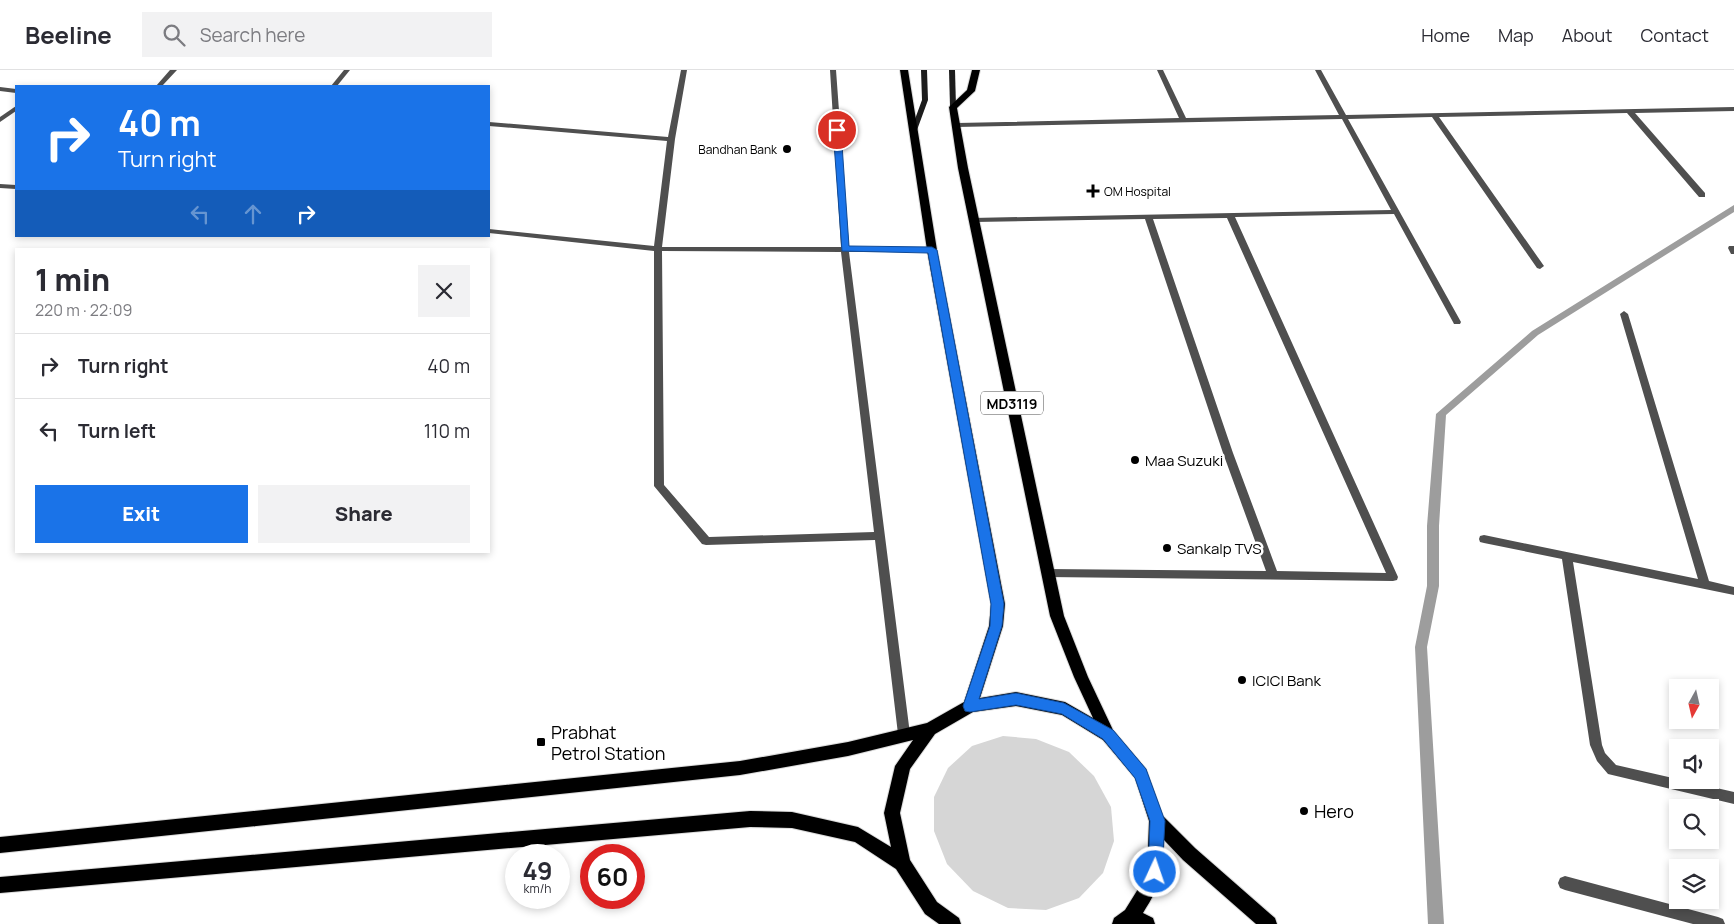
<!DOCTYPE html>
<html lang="en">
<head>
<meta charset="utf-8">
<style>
	:root { --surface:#fff; --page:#f2f2f3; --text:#2b2b33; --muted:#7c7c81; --line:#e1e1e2; --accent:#1a73e8 }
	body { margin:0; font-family:Manrope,sans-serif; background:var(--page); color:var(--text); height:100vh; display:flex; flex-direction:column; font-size:19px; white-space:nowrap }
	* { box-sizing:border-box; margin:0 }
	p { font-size:16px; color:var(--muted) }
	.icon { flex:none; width:28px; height:28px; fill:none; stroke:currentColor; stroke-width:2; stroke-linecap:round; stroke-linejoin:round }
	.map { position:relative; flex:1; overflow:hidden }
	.details { position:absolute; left:15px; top:178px; width:475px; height:305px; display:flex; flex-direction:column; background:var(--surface); border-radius:0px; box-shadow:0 2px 8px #0003 }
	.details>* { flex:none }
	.guide { position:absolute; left:15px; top:15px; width:475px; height:152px; border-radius:0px; box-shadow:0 2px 8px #0003; background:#1a73e8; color:#fff; overflow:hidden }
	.needle { width:32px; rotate:188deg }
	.tools { position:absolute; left:1669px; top:609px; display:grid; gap:10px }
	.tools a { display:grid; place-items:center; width:50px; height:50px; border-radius:0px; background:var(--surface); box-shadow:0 2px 8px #0003; font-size:25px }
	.speed { position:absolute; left:505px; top:774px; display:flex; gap:10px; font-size:25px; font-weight:700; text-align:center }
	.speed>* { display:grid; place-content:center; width:65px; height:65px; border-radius:50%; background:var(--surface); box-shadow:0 2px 8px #0003; line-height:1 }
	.speed small { font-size:12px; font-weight:400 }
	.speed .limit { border:8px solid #d22; background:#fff; color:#111 }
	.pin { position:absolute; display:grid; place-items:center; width:42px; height:42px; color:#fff; margin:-21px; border:2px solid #fff; border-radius:50%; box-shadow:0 1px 5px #0007 }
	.me { position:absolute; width:55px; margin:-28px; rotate:3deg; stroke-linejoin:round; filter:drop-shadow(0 0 4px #0008) }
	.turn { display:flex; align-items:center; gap:18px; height:105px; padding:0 20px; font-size:22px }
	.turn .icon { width:65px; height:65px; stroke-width:2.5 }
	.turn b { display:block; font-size:35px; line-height:42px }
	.lanes { display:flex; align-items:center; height:48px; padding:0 20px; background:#0003; justify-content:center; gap:25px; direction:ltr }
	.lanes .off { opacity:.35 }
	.round { display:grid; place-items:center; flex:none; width:52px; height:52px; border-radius:0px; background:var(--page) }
	.head { display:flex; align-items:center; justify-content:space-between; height:85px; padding:0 20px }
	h1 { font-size:30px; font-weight:800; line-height:38px }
	.cta { display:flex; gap:10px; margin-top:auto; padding:10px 20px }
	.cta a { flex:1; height:58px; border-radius:0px; background:var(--accent); color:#fff; font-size:20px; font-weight:800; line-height:58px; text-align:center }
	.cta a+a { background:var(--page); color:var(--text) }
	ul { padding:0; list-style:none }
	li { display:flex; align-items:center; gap:15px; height:65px; padding:0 20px; border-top:1px solid var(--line) }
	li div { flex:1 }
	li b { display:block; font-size:19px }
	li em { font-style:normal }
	header { display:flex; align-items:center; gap:30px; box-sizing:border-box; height:70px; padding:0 25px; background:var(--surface); border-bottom:1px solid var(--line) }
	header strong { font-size:24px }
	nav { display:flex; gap:28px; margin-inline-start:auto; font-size:18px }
	.search { width:350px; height:45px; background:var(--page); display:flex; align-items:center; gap:12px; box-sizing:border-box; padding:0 18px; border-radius:0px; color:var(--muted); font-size:19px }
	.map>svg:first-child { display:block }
	.green { fill:#d6d6d6 }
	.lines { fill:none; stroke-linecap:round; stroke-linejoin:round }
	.stream { fill:#9d9d9d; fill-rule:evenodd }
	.primary-casing { stroke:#dbdbdb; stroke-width:2 }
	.service { fill:#4f4f4f; fill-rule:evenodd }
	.minor { fill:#4f4f4f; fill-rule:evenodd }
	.secondary { fill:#1c1c1c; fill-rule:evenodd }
	.primary { fill:#000; fill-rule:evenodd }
	.route { fill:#1a73e8; stroke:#114b97 }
	.poi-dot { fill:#000; stroke:#fff; stroke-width:2 }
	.labels { text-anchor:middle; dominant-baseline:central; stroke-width:5; stroke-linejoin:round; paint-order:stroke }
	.far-poi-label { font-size:12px; fill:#000; stroke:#fff; text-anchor:end }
	.shield { fill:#fff; stroke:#4c4c4c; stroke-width:1 }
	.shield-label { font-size:14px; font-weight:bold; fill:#000 }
	.poi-label { font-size:15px; fill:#000; stroke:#fff; text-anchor:start }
	.near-poi-label { font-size:18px; fill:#000; stroke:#fff; text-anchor:start }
</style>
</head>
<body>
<header>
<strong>Beeline</strong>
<div class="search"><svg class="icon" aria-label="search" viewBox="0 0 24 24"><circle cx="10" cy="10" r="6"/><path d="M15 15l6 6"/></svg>Search here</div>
<nav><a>Home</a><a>Map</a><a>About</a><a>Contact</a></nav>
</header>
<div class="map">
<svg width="1734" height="854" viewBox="0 0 1734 854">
	<rect width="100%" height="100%" fill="#fff"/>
	<path class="green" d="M1003,666L1036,669L1069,682L1094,706L1111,737L1114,771L1103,803L1079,828L1046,840L1008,838L973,821L947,794L934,761V727L948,698L972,676Z"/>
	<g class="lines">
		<path class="stream" d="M1734,135V142L1538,265L1446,345L1439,456V516L1427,577L1444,854H1428L1415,577L1427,516V456L1436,344L1532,261Z"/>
		<g class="primary-casing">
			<path id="primary" d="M900,0H908L937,180L1005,534L1003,556L980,628L1016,622L1065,632L1093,648L1074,607L1050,546L958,98L949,37L967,20L972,0H980L975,21L957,38L968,98L1064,546L1088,607L1113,660L1146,699L1163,746L1195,778L1275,848L1277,854H1256L1183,790L1164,770C1163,805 1162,813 1143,843L1153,848L1155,854H1112L1114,848L1125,840L1143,811L1147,802L1149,751L1135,708L1103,670L1062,645L1016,636L973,642L935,664L910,699L900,743L910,790L937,832L959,848L961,854H939L925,844L896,799L855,772L792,758L750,757L0,823V807L750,741L792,742L858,757L891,777L884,743L895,696L913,670L848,686L740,705L0,783V767L740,691L848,672L927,653L964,632L989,556L991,534L927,180Z"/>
		</g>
		<path class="service" d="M1565,806L1718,847L1723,849L1725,854H1693L1565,820L1560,818L1558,813L1560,808Z"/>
		<g class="minor">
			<path d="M170,0H177L162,16H156Z"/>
			<path d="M344,0H350L337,16H331Z"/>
			<path d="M681,0H687L675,69L662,177H841L830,0H836L849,177L932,178L936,180L932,182H849L910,664L908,668L904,669L900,668L898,664L875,470L706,475L702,474L654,416V181L489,163V159L654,176L667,71L489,56V52L668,67ZM662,181L841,182L874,462L709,467L664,415Z"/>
			<path d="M1157,0H1163L1186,48L1339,45L1315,0H1321L1346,45L1734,37V41L1635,43L1705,123V127H1699L1627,43L1439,47L1544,196L1540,199L1537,198L1432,47L1348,49L1461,252L1460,254H1454L1453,252L1394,144L1235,147L1398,507L1397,510L1393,511L1047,507L1043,506L1042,503L1043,500L1047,499L1266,501L1223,383L1145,149L975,152H972V148L1391,140L1342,49L957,57L954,55L957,53L1179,48ZM1227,148L1386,503L1277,501L1233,383L1153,149Z"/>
			<path d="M0,17L16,19V23L0,21Z"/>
			<path d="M16,36V41L0,52V47Z"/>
			<path d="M0,114L16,115V119L0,118Z"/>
			<path d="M1729,176H1734V184H1731L1728,178Z"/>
			<path d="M1624,241L1628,244L1709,511L1734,517V525L1573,492L1602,675L1605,683L1616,695L1734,722V734L1608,704L1597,691L1590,675L1562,489L1484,473L1480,472L1479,469L1480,466L1484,465L1698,509L1620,244Z"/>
		</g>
		<g class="secondary">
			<path d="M921,0H927L928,30L917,60L914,62L911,60L922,30Z"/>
			<path d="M949,0H955L956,37L953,39L950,37Z"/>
		</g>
		<use href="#primary" class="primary"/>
	</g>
	<path class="route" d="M837,57L841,60L849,176L932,177L937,180L1004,534L1002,556L979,629L1016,623L1064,633L1113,660L1146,699L1165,751L1162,802L1160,807L1155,809L1150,807L1148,802L1150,751L1135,708L1103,669L1062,644L1016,635L970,642L965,641L963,636L990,556L991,534L928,183L842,181L833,60Z"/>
	<g class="poi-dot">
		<circle cx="787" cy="79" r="5"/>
		<path d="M1090.5 113.5h5v5h5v5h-5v5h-5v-5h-5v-5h5z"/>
		<circle cx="1135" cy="390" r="5"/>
		<circle cx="1167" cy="478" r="5"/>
		<circle cx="1242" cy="610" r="5"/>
		<rect x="536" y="667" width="10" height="10" rx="2.5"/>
		<circle cx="1304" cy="741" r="5"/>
	</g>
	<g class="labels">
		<g class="far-poi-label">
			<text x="777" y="79">Bandhan Bank</text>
			<text x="1104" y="121" text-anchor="start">OM Hospital</text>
		</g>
		<rect class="shield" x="981" y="321.5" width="62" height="23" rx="4"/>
		<g class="shield-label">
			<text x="1012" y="333">MD3119</text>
		</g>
		<g class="poi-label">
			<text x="1145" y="390">Maa Suzuki</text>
			<text x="1177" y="478">Sankalp TVS</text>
			<text x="1252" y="610">ICICI Bank</text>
		</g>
		<g class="near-poi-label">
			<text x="551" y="662">Prabhat<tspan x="551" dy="21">Petrol Station</tspan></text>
			<text x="1314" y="741">Hero</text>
		</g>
	</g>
</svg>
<div class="tools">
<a><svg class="needle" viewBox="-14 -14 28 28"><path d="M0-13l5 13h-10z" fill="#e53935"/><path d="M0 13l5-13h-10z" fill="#7c7c81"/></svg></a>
<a><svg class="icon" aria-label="sound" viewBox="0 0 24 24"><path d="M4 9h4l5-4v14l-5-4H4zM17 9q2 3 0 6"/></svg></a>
<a><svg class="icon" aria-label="search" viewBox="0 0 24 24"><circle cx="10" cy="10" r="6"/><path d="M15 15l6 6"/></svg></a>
<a><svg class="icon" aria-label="layers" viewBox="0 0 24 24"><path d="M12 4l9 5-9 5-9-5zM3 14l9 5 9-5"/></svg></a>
</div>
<div class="speed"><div>49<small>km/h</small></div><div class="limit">60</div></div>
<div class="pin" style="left:837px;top:60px;background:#d93025"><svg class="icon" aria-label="arrive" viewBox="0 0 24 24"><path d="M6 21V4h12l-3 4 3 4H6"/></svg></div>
<svg class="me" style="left:1155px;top:802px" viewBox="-20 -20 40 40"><circle r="17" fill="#1a73e8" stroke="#fff" stroke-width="3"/><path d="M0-11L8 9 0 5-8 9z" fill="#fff"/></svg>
<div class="guide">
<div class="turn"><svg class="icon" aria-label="right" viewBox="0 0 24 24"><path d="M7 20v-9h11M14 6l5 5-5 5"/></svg><div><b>40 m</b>Turn right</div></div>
<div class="lanes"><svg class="icon off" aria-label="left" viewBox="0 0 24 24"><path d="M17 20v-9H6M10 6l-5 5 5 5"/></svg><svg class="icon off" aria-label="ahead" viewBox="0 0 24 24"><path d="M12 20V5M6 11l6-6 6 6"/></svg><svg class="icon" aria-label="right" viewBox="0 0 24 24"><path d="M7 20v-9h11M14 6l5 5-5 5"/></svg></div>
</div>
<section class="details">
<div class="head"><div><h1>1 min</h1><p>220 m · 22:09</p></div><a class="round"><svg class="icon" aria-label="close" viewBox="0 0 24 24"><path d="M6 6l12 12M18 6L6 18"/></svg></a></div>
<ul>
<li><svg class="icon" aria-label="right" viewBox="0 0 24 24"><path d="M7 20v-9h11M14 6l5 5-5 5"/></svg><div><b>Turn right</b></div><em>40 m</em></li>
<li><svg class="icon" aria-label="left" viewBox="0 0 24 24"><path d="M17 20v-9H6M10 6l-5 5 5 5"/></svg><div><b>Turn left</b></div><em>110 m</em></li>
</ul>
<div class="cta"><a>Exit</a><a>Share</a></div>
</section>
</div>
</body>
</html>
